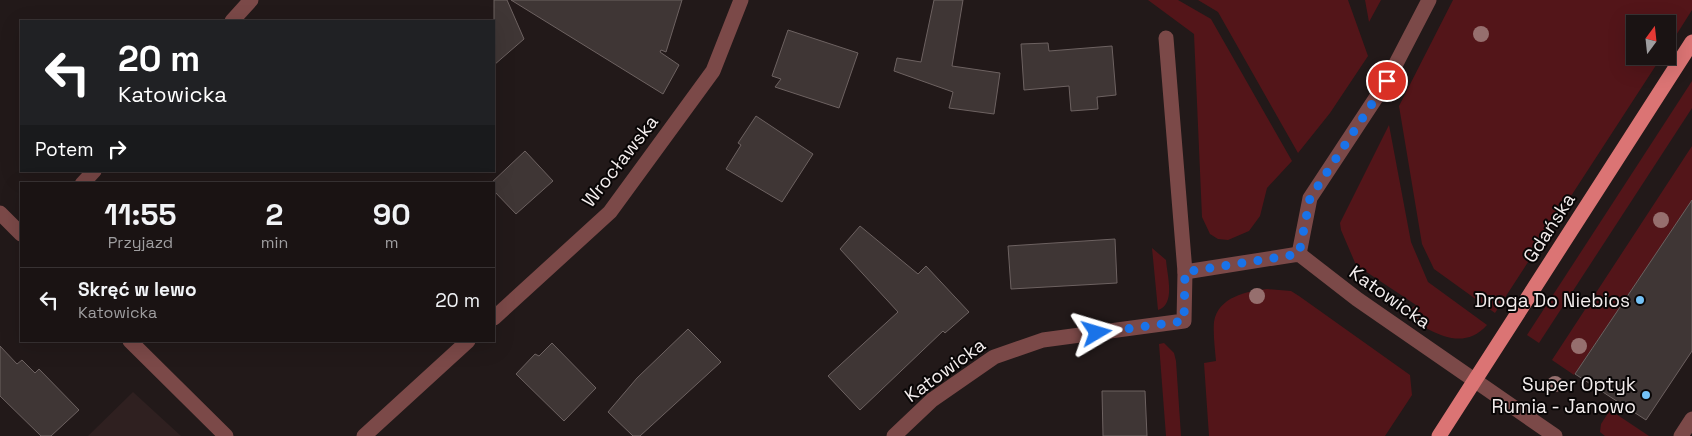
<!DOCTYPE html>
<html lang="pl">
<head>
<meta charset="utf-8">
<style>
	:root { --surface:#1a1313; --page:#231c1c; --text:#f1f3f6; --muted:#9f9ea0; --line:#383233 }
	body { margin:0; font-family:"Space Grotesk",sans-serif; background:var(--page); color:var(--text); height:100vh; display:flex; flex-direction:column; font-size:19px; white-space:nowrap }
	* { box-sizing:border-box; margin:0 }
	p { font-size:16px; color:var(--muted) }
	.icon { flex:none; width:28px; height:28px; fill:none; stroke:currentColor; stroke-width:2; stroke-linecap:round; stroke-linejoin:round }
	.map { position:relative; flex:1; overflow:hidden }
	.details { position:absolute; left:20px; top:182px; width:475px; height:160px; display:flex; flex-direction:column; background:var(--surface); border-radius:0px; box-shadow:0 5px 20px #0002,0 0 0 1px var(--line) }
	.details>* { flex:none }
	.top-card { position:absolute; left:20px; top:20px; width:475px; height:152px; border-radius:0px; box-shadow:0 5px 20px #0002,0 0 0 1px var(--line); background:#202124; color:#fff; overflow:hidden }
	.needle { width:32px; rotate:15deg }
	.fabs { position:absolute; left:1626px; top:15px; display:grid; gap:10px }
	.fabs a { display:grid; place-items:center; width:50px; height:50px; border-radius:0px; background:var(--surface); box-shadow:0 5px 20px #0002,0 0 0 1px var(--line); font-size:25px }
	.pin { position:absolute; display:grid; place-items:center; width:42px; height:42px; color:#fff; margin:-21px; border:2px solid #fff; border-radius:50%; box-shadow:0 1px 5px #0007 }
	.me { position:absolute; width:55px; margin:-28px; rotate:83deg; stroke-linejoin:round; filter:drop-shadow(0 0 4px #0008) }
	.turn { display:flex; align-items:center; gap:18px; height:105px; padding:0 15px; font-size:22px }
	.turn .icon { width:65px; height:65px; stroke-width:2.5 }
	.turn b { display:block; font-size:35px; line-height:42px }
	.then { display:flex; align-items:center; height:48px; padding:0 15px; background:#0003; gap:10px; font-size:19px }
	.eta { display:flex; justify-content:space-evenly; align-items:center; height:85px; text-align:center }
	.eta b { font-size:30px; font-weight:700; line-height:35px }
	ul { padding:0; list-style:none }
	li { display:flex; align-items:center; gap:15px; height:65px; padding:0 15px; border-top:1px solid var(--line) }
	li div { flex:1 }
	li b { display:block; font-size:19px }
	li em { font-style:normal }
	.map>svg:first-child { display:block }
	.built { fill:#2f2020 }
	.green { fill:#531519 }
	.building { fill:#3f3635; stroke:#6d6261 }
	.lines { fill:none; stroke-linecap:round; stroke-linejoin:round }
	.minor { stroke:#7b4948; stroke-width:15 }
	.major { stroke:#db7474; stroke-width:15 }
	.tree { fill:#966f6e }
	.route { stroke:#1a73e8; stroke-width:9; stroke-dasharray:0 16.2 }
	.poi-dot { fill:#73c1f6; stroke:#090606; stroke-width:2 }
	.labels { text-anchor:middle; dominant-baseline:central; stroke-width:4; stroke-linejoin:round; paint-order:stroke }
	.street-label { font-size:19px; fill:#f3eded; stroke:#090606 }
	.poi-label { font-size:19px; fill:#f3eded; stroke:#090606; text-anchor:end }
</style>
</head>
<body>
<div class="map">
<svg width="1692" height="436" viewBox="0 0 1692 436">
	<rect width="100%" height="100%" fill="#221919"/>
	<path class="built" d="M133,392L181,436H88Z"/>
	<g class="green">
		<path d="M1148,0H1178L1211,19L1292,161L1267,188L1260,216L1249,231L1228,240L1218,239L1210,234L1202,217L1194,34Z"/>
		<path d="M1198,0H1348L1368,56L1330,113L1298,153L1218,12Z"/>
		<path d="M1365,0H1381L1369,22Z"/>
		<path d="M1453,0H1692V10L1668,48V24H1635V56H1662L1495,313L1434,269L1422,244L1399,106Z"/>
		<path d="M1692,81V108L1539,343L1527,335Z"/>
		<path d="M1389,125L1411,242L1428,282L1487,325C1461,354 1429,330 1403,314L1416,305L1356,265L1341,230L1340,223Z"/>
		<path d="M1692,146V205L1688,206L1574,375L1552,360Z"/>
		<path d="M1152,248L1166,260C1167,275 1176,304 1158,310Z"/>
		<path d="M1267,289L1291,291L1299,296L1410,375L1412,395L1385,436H1209L1204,363L1216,361C1215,349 1213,334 1214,322C1218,297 1247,291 1267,289Z"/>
		<path d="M1164,343L1174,353L1176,361L1181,436H1166L1159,344Z"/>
		<path d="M1610,410L1649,436H1605L1600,432L1601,424Z"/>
	</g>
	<g class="building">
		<path d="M494,0H507L524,39L494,65Z"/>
		<path d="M511,0H682L666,52L661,50L660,52L679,65L663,94Z"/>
		<path d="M934,0H963L952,66L1000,73L994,114L949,108L953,92L894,71L897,58L921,62Z"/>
		<path d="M788,30L858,53L839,108L775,87L781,79L772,76Z"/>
		<path d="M1048,43L1049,51L1112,46L1116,95L1097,97L1098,109L1071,111L1069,86L1024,90L1021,44Z"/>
		<path d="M756,116L813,154L782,202L726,169L741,145L738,143Z"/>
		<path d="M525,151L553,181L516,214L494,191V184H490Z"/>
		<path d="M1692,200V351L1646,420L1575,374Z"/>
		<path d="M860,226L918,274L926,266L969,312L945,333L943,331L860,410L828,376L898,312L840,249Z"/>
		<path d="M1115,239L1117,283L1011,289L1008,246Z"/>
		<path d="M688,329L721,362L640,436H633L608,412L637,378Z"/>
		<path d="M552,343L596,388L564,421L516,374L535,354L539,356Z"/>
		<path d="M0,346L17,364L22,360L35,373L39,369L79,410L51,436H41L0,396Z"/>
		<path d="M1102,391H1145L1147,436H1103Z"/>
	</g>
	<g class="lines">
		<g class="minor">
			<path d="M232,21L251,0"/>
			<path d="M82,184L94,171"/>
			<path d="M0,213L21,234"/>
			<path d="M1299,254L1310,198L1387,81L1429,0"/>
			<path d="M1185,272L1299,254L1357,299L1555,436"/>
			<path d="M494,318L610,212L713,71L741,0"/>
			<path d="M130,341L226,436"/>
			<path d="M364,436L468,341"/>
			<path d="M894,436L932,400L994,357L1043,340L1184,321L1185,272L1166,38"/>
			<path d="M1681,436L1692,419"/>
		</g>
		<path class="major" d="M1439,436L1692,42"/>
	</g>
	<g class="tree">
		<circle cx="1481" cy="34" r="8"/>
		<circle cx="1661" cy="220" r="8"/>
		<circle cx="1257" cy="296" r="8"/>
		<circle cx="1579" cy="346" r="8"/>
		<circle cx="1555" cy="384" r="8"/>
	</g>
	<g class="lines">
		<path class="route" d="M1097,333L1184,321L1185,272L1299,254L1310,198L1387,81"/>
	</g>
	<g class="poi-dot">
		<circle cx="1640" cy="300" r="5"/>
		<circle cx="1646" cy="395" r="5"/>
	</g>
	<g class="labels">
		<g class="street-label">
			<text transform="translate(620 161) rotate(-52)">Wrocławska</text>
			<text transform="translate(1549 228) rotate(-57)">Gdańska</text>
			<text transform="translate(1390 297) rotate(35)">Katowicka</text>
			<text transform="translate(945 370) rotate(-36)">Katowicka</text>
		</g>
		<g class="poi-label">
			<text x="1630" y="300">Droga Do Niebios</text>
			<text x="1636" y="384">Super Optyk<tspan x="1636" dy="22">Rumia - Janowo</tspan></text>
		</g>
	</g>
</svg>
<div class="fabs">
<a><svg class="needle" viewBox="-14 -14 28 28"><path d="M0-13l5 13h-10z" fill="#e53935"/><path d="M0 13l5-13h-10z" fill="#9f9ea0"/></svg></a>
</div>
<div class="pin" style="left:1387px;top:81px;background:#d93025"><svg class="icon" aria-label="arrive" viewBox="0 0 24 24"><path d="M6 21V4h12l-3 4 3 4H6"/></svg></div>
<svg class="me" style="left:1097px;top:333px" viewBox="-20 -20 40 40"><path d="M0-17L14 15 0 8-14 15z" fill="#1a73e8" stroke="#fff" stroke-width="4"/></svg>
<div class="top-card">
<div class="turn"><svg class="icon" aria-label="left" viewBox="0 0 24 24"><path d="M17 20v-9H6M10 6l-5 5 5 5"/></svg><div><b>20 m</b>Katowicka</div></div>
<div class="then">Potem<svg class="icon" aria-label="right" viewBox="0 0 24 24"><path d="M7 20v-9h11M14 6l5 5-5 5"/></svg></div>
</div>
<section class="details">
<div class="eta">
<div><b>11:55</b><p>Przyjazd</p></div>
<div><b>2</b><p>min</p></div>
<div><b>90</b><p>m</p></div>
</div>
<ul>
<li><svg class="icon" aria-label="left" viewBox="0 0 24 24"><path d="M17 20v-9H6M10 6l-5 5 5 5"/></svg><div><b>Skręć w lewo</b><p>Katowicka</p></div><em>20 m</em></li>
</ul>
</section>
</div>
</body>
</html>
